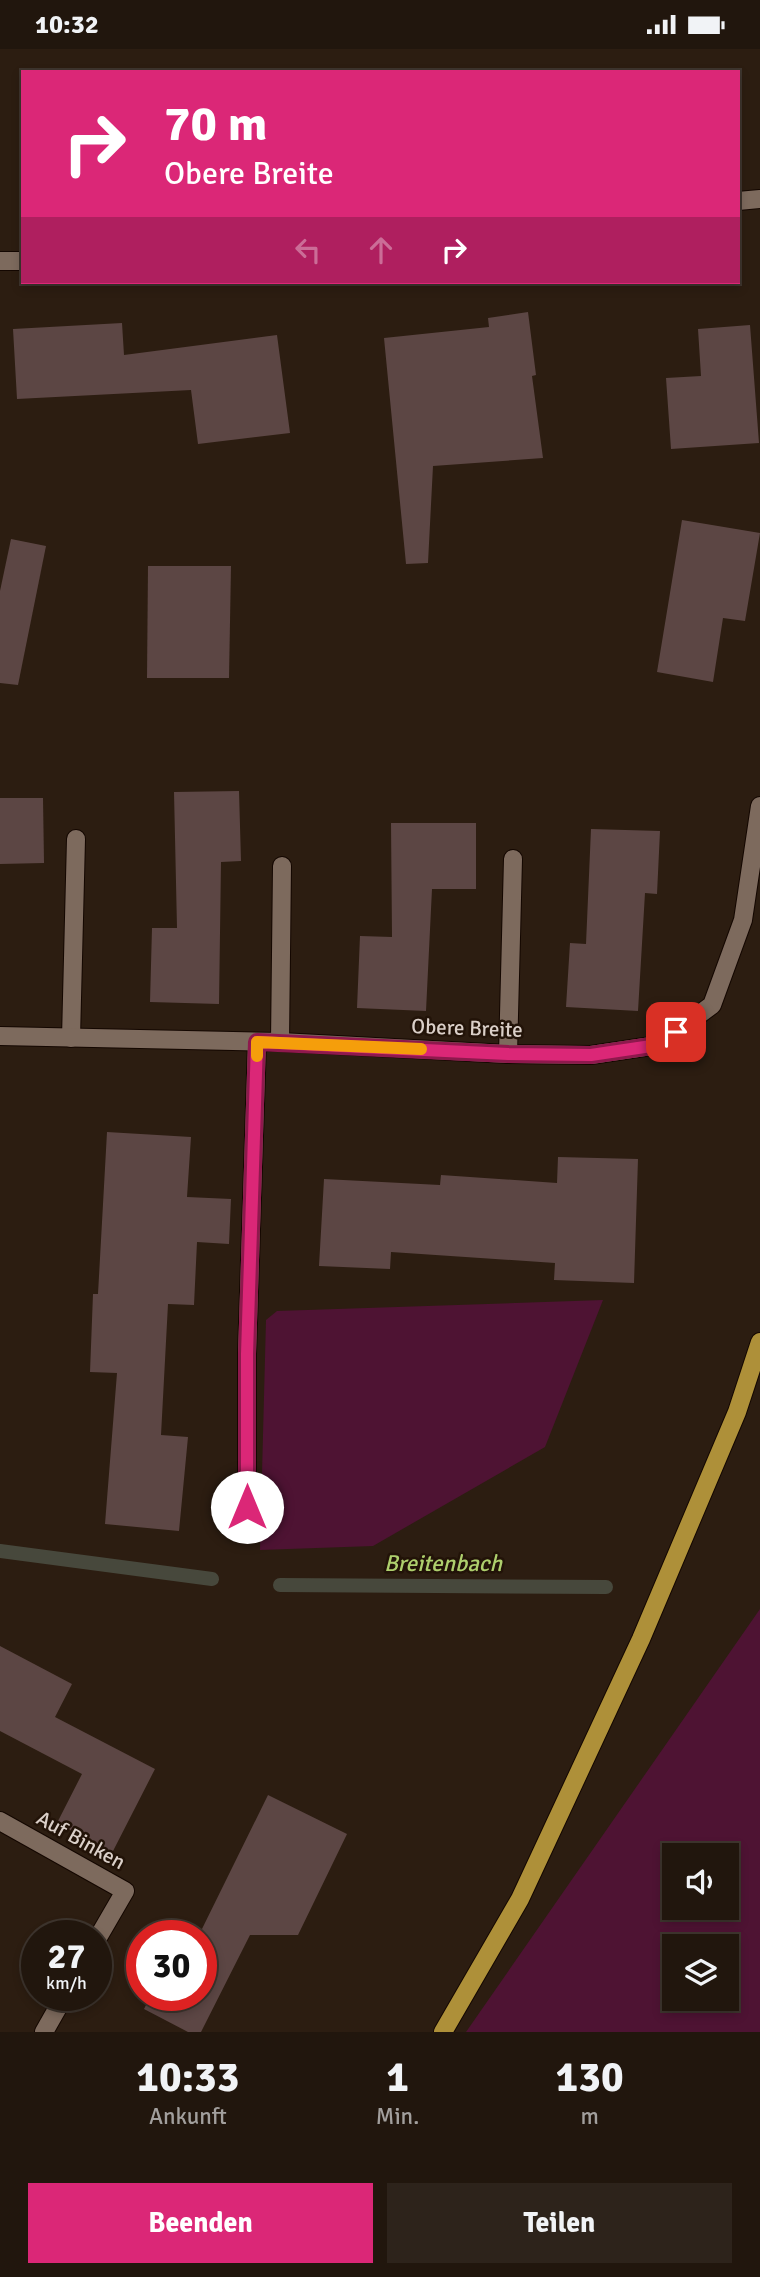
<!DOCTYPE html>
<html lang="de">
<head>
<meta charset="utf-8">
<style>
	:root { --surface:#21160d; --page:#2d231b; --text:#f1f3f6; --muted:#a29f9d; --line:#3e352e; --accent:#db2777 }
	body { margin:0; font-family:Signika,sans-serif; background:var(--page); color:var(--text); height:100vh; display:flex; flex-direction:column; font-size:26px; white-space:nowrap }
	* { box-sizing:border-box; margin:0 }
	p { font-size:23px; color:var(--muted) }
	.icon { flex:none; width:38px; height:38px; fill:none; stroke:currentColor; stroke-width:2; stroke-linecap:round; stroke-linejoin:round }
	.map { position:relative; height:1983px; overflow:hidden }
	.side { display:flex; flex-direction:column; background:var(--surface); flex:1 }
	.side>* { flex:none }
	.top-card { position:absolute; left:21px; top:21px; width:719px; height:214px; border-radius:0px; box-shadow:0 4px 10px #0003,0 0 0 2px var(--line); background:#db2777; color:#fff; overflow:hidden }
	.buttons { position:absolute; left:662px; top:1794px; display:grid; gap:14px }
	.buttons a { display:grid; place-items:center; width:77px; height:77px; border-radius:0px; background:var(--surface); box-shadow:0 4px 10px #0003,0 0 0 2px var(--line); font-size:35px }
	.speed { position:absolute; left:21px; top:1871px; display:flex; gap:14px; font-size:35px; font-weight:700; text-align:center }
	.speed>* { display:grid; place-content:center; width:91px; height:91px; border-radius:50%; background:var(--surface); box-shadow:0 4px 10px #0003,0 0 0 2px var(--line); line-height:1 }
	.speed small { font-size:18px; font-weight:400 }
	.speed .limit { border:10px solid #d22; background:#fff; color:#111 }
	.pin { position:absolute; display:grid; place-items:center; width:60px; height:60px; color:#fff; margin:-30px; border-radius:14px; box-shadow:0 4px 10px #0006 }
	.me { position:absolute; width:77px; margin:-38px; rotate:0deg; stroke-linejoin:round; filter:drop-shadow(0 0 5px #0008) }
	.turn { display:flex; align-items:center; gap:24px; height:147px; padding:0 28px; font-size:32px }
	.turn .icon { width:91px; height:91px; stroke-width:2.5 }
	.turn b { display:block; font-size:49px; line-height:60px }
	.lanes { display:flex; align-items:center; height:66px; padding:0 28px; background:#0003; justify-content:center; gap:35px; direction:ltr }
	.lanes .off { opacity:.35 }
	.eta { display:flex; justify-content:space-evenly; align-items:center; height:119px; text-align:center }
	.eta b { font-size:42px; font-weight:800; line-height:49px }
	.button { display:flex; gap:14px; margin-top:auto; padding:14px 28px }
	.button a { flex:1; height:80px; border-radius:0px; background:var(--accent); color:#fff; font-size:28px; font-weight:800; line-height:80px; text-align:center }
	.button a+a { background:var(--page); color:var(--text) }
	.status { display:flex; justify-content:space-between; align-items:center; height:49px; padding:0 35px; background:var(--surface); direction:ltr }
	.status svg { height:19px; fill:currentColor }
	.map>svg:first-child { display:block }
	.green { fill:#4e1333; fill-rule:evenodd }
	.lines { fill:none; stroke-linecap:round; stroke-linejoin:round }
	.stream { stroke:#47483c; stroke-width:14 }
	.building { fill:#5c4644 }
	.lane-casing { stroke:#140701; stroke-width:20 }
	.street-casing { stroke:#140701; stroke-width:20 }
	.secondary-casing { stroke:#140701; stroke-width:20 }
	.primary-casing { stroke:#140701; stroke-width:20 }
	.lane { stroke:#7d6a5d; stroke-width:18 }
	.street { stroke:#7d6a5d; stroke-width:18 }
	.secondary { stroke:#7d6a5d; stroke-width:18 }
	.primary { stroke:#ae9039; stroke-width:18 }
	.route-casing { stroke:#8e194d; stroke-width:18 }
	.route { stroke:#db2777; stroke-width:12 }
	.slow { stroke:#f59e0b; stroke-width:12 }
	.labels { text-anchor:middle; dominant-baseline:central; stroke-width:5; stroke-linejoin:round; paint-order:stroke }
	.street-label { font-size:21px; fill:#dbd0c9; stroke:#221308 }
	.water-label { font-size:23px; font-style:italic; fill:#aecf6d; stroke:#221308 }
</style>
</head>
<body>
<div class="status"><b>10:32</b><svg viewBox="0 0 49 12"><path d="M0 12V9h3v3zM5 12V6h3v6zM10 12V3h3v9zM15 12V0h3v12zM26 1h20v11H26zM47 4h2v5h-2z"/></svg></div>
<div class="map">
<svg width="760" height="1983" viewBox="0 0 760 1983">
	<rect width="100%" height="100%" fill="#2c1d11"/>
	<g class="green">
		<path d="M603,1251L545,1398L373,1497L260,1501L266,1271L277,1262Z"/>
		<path d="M760,1560V1983H466ZM674,1806H726V1858H674ZM674,1897H726V1950H674Z"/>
	</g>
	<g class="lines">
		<g class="stream">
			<path d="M0,1502L212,1530"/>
			<path d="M280,1536L606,1538"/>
		</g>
	</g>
	<g class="building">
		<path d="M528,263L536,326L532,327L543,409L433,417L428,514L406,515L384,289L489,278L488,269Z"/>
		<path d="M122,274L124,306L277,286L290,384L198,395L191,341L17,350L13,280Z"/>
		<path d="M750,276L759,394L671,400L666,329L701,327L698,280Z"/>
		<path d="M682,471L760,484L745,572L723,569L713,633L657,623Z"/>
		<path d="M11,490L46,497L18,636L0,634V542Z"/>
		<path d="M148,517H231L229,629H147Z"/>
		<path d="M239,742L241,812L221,813L219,955L150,953L152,879H177L174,743Z"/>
		<path d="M0,749H43L44,814L0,815Z"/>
		<path d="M391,774H476V840H432L426,962L357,959L360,887L392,888Z"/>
		<path d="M591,780L660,782L657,845L645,844L638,962L566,958L570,894L586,895Z"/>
		<path d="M107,1083L191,1088L187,1148L231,1150L229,1195L197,1193L194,1256L168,1255L161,1386L188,1388L179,1482L105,1475L117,1324L90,1323L93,1245H98Z"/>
		<path d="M558,1108L638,1110L634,1234L554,1231L555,1214L391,1203L390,1220L319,1217L324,1130L440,1136L441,1126L557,1134Z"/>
		<path d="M0,1597L72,1635L55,1668L155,1720L112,1804L57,1774L82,1725L0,1682Z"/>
		<path d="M268,1746L347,1785L298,1886H250L201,1983H188L144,1960L151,1946H201V1886H182L186,1880L199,1886Z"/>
	</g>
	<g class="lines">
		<g class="lane-casing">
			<g id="lane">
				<path d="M71,989L76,790"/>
				<path d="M280,993L282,817"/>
				<path d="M508,1005L513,810"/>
			</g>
		</g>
		<g class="street-casing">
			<g id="street">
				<path d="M0,987L280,993L508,1005L591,1006L658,996L712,956L743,871L760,757"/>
				<path d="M247,1458V1305L257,993"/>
				<path d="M0,1772L125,1842L96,1892"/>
				<path d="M44,1983L65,1946"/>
			</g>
		</g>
		<g class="secondary-casing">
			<g id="secondary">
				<path d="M738,152L760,150"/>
				<path d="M0,212H23"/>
			</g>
		</g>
		<g class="primary-casing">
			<path id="primary" d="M443,1983L520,1850L641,1590L737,1363L760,1293"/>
		</g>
		<use href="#lane" class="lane"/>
		<use href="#street" class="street"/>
		<use href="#secondary" class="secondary"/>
		<use href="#primary" class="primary"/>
	</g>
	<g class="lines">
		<g class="route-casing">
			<path id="route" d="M247,1458V1305L257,993L508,1005L591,1006L658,996L676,983"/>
		</g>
		<use href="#route" class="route"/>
		<path class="slow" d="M257,1007V993L421,1000"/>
	</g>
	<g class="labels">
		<g class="street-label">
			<text transform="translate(467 979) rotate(2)">Obere Breite</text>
			<text transform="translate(81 1791) rotate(29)">Auf Binken</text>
		</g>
		<g class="water-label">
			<text x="443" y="1514">Breitenbach</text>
		</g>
	</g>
</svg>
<div class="buttons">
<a><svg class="icon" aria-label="sound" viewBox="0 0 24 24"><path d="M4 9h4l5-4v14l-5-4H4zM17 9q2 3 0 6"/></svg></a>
<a><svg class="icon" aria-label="layers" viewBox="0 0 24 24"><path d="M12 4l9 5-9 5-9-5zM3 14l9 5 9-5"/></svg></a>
</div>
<div class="speed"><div>27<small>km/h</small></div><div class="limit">30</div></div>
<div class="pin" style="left:676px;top:983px;background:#d93025"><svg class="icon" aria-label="arrive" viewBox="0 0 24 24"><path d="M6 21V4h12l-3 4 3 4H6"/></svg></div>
<svg class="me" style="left:247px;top:1458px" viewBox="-20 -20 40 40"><circle r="19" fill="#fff"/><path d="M0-13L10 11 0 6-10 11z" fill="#db2777"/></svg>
<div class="top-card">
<div class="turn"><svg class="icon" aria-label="right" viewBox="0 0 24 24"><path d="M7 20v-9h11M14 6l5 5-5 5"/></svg><div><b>70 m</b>Obere Breite</div></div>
<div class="lanes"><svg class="icon off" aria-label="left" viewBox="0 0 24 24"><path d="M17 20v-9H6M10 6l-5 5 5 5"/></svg><svg class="icon off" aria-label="ahead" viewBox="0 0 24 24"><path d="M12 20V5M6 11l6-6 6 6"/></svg><svg class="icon" aria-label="right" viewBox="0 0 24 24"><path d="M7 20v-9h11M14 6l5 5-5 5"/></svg></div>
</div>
</div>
<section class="side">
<div class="eta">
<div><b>10:33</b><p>Ankunft</p></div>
<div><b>1</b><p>Min.</p></div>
<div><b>130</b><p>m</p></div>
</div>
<div class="button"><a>Beenden</a><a>Teilen</a></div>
</section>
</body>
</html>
